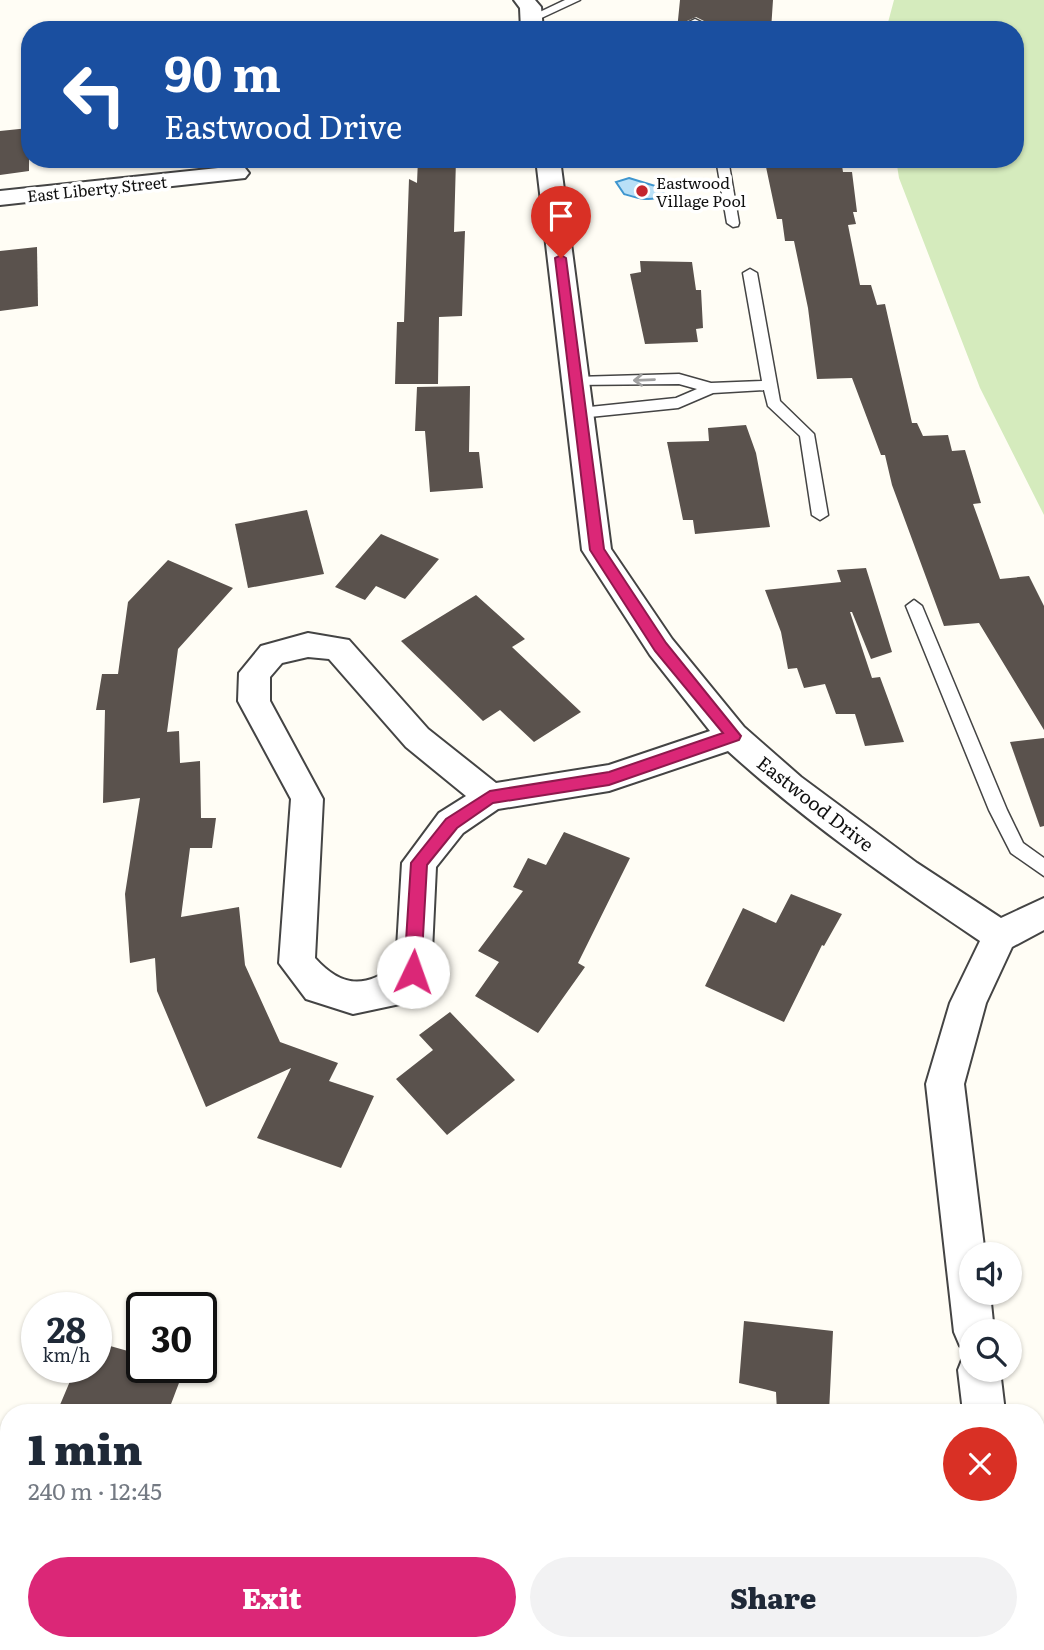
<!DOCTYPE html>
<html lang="en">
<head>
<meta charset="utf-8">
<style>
	:root { --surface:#fff; --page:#f2f2f3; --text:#1f2937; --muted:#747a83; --accent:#db2777 }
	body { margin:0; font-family:Literata,serif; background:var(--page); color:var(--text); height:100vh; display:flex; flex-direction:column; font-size:26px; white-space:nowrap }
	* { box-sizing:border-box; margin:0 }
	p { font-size:23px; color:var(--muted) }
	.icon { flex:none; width:38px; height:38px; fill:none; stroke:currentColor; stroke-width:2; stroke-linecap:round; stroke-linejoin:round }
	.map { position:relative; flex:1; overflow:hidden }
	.drawer { position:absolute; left:0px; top:1404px; width:1045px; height:247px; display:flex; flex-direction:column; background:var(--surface); border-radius:28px 28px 0 0; box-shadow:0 2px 5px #0004 }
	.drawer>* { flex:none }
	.banner { position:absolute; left:21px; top:21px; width:1003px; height:147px; border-radius:28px; box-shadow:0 2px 5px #0004; background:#1a4fa0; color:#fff; overflow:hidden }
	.controls { position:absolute; left:959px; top:1242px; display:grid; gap:14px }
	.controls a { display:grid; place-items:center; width:63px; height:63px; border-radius:50%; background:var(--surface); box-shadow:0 2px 5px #0004; font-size:35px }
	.speed { position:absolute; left:21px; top:1292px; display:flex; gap:14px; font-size:35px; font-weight:700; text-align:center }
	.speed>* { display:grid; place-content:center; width:91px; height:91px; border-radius:50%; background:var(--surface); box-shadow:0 2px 5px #0004; line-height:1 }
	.speed small { font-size:18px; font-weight:400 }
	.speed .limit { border:4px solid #111; border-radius:10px; background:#fff; color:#111 }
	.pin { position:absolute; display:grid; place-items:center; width:60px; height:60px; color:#fff; margin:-72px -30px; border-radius:50% 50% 50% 0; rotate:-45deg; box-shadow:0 0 7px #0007 }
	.pin .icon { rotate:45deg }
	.me { position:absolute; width:77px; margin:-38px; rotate:3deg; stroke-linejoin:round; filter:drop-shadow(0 0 5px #0008) }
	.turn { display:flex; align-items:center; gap:24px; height:147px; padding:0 28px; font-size:32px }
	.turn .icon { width:91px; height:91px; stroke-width:2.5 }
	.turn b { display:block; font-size:49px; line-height:60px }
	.round { display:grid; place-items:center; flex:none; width:74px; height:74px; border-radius:37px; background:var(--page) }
	.overview { display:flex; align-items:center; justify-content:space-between; height:119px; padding:0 28px }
	h1 { font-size:42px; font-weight:800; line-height:52px }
	.action { display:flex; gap:14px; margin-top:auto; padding:14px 28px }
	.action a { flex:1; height:80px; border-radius:42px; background:var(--accent); color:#fff; font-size:28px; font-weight:800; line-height:80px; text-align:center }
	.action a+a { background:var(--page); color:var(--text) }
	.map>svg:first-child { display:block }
	.green { fill:#d5ebbd }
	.water { fill:#b9e0f7; stroke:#3f96cf; stroke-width:2 }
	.building { fill:#5a524d }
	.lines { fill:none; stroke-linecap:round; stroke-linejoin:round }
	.service-casing { stroke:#444; stroke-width:3 }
	.minor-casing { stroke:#444; stroke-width:4 }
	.service { fill:#fff; fill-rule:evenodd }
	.minor { fill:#fff; fill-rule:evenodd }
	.oneway { stroke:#a0a0a0 }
	.route { fill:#db2777; stroke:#8e194d; stroke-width:2 }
	.poi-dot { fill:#c4262e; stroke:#fff; stroke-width:2.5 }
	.labels { text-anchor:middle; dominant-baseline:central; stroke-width:7; stroke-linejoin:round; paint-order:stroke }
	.far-poi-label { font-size:16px; fill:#111; stroke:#fff; text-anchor:start }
	.far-street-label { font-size:16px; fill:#111; stroke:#fff }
	.street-label { font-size:19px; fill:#111; stroke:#fff }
</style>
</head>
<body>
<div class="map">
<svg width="1044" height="1650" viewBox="0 0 1044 1650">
	<rect width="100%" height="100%" fill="#fffdf5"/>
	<path class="green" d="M894,0H1044V515L980,388L899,178L896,159H1015V30H886Z"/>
	<path class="water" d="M629,178L662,188L664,194C652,203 637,198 624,194L616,182Z"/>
	<g class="building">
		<path d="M680,0H773L771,30H705L704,21L696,17L687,21L688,30H677Z"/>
		<path d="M29,128V171L0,175V131Z"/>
		<path d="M418,159H456L454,232L465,231L462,316L439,317L438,384H395L397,322H404L409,179L417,183Z"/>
		<path d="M771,159H841L843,172H852L857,212H853L856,224L848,225L860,285H871L877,305L885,304L912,423H917L923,436L948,435L952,451L965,450L981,503L973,504L1000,579L1029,576L1044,606V730L979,623L944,626L892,485L885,455H881L852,378L817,379L808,308L794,241H785L782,219H777L766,167L772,166Z"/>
		<path d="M37,247L38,306L0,311V251Z"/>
		<path d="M640,261L692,262L696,290H701L703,328L696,329L698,342L645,344L630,274L641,272Z"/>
		<path d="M470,386L469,452H479L483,488L430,492L425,431H415L417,387Z"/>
		<path d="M746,425L756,453L770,527L695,534L693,520H683L667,442L709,441L708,428Z"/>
		<path d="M307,510L324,574L248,588L235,524Z"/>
		<path d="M381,534L439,559L405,599L376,586L365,600L335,587Z"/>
		<path d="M168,560L233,588L178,649L167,732L179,731L180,763L200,761L201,818H216L212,848H190L181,917L239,907L245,965L280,1042L338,1063L329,1081L374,1096L341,1168L257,1138L291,1068L206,1107L157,991L155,958L130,963L125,894L140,798L103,803L105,710H96L102,674H118L128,602Z"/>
		<path d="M866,568L892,652L871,659L852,612H850L872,678L880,677L904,742L865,746L855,714H836L825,684L804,688L797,668L788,669L781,632L765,590L841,582L837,570Z"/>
		<path d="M476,595L525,639L512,647L581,712L534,742L500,710L483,721L401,641Z"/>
		<path d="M1044,738V826L1040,827L1010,742Z"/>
		<path d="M564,832L630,858L578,963L585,967L538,1033L475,996L499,962L478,951L523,891L513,887L528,858L546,865Z"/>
		<path d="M791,894L842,914L824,946L822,945L784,1022L705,986L743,908L776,923Z"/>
		<path d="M450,1012L515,1080L447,1135L396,1079L433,1050L419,1035Z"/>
		<path d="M744,1321L833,1331L829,1412H777L776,1392L739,1383Z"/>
		<path d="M96,1342L142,1355V1367H185L168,1412H57L76,1367H96Z"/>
	</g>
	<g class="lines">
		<g class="service-casing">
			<g id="service">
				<path d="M565,0H580L535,21L525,19Z"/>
				<path d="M695,19L701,22L703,30H691L689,22Z"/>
				<path d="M716,159H728L739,223L738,226L733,227L727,223Z"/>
				<path d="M750,269L757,273L780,401L814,434L828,515L820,520L812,515L800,436L768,406L764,390L713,393L678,408L580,418L573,413L580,408L676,398L697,389L679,384L571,385V379L576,377L679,374L711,383L762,381L743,273Z"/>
				<path d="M914,600L922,606L1007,810L1023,843L1044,858V876L1011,853L989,810L906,606Z"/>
			</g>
		</g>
		<g class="minor-casing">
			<g id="minor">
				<path d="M514,0H535L541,7L543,30H521L520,8Z"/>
				<path d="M536,159H560L611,549L672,639L744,727L801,777L917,863L1001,918L1044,898V930L1012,947L986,1003L964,1084L985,1255H971V1293H990L994,1332H971V1351L960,1346L954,1332L926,1084L950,1003L980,941C892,882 806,822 728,751L609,791L498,809L463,833L436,867L431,972L426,983L400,1004L353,1014L306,999L279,963L291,799L238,701L239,673L261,646L308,633L349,640L428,729L496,783L609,765L710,731L650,655L582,550ZM308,657L329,659L406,747L466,796L439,813L402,863L396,965C365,989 341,987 315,958L323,799L270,701V677L282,663Z"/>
				<path d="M237,166L245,168L249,173L245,178L0,205V191Z"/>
				<path d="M971,1353V1370H1000L1005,1412H963L958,1370L964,1355Z"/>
				<path d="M988,1642H1034L1035,1650H989Z"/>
			</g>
		</g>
		<use href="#service" class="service"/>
		<use href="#minor" class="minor"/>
	</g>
	<defs><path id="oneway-shaft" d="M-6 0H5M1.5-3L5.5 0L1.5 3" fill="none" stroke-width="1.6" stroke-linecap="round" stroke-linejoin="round" transform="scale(1.75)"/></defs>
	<use class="oneway" href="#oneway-shaft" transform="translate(644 380) rotate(178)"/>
	<path class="route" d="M561,255L566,258L604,549L666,643L741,736L739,740L609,785L493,803L457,828L427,865L421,972L413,980L404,972L411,863L446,819L490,791L609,772L723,733L655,651L590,550L555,258Z"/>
	<circle class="poi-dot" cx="642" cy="191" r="7"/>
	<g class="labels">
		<g class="far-poi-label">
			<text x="656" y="182">Eastwood<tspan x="656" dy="18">Village Pool</tspan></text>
		</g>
		<g class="far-street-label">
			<text transform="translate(97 188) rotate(-6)">East Liberty Street</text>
		</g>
		<g class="street-label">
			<text transform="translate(816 803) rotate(38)">Eastwood Drive</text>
		</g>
	</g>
</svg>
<div class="controls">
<a><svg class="icon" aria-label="sound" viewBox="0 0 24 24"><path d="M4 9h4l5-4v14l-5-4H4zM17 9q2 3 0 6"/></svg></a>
<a><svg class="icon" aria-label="search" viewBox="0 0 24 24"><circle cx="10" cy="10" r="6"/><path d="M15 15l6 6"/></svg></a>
</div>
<div class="speed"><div>28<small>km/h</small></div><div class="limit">30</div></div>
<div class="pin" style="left:561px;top:258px;background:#d93025"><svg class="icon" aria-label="arrive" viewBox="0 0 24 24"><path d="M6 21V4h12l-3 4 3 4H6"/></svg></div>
<svg class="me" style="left:413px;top:972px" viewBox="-20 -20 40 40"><circle r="19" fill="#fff"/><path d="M0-13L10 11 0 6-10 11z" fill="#db2777"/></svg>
<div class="banner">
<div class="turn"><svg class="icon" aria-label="left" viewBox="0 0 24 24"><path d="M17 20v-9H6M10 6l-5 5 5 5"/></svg><div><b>90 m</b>Eastwood Drive</div></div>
</div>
<section class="drawer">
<div class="overview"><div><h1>1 min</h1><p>240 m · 12:45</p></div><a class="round" style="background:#d93025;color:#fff"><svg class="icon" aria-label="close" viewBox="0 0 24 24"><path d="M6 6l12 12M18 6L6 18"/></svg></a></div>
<div class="action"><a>Exit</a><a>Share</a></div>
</section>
</div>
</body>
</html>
